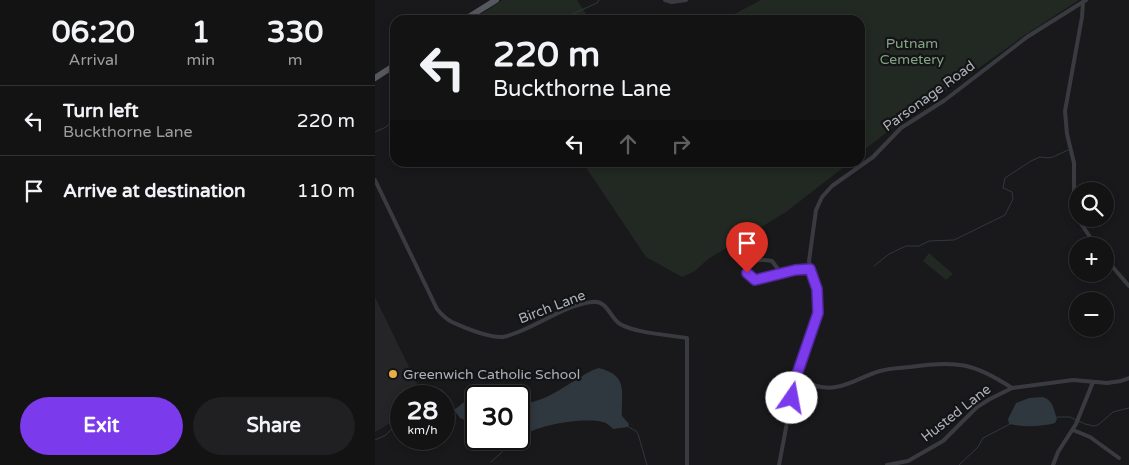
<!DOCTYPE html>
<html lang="en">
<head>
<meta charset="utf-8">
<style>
	:root { --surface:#131314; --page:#202022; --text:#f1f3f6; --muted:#9d9ea0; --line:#323234; --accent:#7c3aed }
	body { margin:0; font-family:"Varela Round",sans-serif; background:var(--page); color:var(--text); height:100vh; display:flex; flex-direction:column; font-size:19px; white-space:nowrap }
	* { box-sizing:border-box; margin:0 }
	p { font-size:16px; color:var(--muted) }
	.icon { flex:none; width:28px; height:28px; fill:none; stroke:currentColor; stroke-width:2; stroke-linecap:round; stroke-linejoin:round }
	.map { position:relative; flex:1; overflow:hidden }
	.side { display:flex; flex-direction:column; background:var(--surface); width:375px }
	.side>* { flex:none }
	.hud { position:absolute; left:15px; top:15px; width:475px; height:152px; border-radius:15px; box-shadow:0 2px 8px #0003,0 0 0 1px var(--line); background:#131314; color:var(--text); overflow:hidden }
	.fabs { position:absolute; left:694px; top:182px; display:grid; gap:10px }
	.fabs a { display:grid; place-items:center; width:45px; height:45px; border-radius:50%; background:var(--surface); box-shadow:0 2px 8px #0003,0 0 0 1px var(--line); font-size:25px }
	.speed { position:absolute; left:15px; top:385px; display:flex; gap:10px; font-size:25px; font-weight:700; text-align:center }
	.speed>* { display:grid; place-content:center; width:65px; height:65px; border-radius:50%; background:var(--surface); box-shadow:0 2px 8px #0003,0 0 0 1px var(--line); line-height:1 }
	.speed small { font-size:12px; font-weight:400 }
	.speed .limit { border:2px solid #111; border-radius:8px; background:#fff; color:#111 }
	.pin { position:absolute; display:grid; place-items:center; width:42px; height:42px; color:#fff; margin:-51px -21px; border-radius:50% 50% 50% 0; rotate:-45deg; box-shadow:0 0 5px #0007 }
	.pin .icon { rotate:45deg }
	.me { position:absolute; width:55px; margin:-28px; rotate:12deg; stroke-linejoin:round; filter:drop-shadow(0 0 4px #0008) }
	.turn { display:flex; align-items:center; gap:18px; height:105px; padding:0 20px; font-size:22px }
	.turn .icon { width:65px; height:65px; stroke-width:2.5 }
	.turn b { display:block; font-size:35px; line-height:42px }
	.lanes { display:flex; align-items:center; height:48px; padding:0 20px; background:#0003; justify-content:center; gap:25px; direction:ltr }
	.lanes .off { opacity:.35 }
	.eta { display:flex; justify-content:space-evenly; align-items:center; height:85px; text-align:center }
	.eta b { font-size:30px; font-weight:700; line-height:35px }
	.button { display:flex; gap:10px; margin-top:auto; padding:10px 20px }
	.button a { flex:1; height:58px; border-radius:30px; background:var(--accent); color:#fff; font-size:20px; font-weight:700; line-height:58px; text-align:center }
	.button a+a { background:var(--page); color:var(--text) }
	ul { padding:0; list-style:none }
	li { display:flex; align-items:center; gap:15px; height:70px; padding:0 20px; border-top:1px solid var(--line) }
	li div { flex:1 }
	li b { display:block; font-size:19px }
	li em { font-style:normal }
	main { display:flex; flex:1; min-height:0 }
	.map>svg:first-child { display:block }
	.built { fill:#252528 }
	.green { fill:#212922 }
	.water { fill:#2f383f }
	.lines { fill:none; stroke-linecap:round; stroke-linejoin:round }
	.stream { stroke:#2f383f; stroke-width:1 }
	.street { stroke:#3a3b40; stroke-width:4 }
	.primary { stroke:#56585f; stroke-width:6 }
	.route-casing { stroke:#51269a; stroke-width:12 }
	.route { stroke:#7c3aed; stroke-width:9 }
	.poi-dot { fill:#eaaf42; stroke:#141416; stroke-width:2 }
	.labels { text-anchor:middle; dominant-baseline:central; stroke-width:4.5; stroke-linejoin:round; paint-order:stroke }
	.park-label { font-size:14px; fill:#84a486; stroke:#141416 }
	.street-label { font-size:14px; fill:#acb1ba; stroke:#141416 }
	.poi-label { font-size:14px; fill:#acb1ba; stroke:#141416; text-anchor:start }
</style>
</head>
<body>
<main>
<section class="side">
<div class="eta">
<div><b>06:20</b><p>Arrival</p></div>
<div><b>1</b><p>min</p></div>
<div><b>330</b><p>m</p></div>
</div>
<ul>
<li><svg class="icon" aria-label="left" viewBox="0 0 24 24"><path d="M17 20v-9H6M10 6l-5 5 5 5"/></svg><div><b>Turn left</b><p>Buckthorne Lane</p></div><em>220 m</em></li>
<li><svg class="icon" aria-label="arrive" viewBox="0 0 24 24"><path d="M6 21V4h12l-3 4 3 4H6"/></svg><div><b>Arrive at destination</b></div><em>110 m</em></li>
</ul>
<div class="button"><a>Exit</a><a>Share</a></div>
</section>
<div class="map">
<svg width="754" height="465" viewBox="0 0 754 465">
	<rect width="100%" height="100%" fill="#19191b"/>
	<path class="built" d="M0,297L48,396H26V417L0,432Z"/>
	<g class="green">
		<path d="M127,0H202L215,20H108L105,15Z"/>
		<path d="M386,0H704L647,37L590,78L529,119L485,153V20H348Z"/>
		<path d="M208,163H474L411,212L333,259L320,271L307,277L271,257Z"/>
		<path d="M554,253L578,274L571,280L548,261Z"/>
	</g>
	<g class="water">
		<path d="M224,368C254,376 246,392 247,416L254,424L253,427L238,429C235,426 232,423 228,422C208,417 160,425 144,438V404C165,403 182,392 199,381C208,376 215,370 224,368Z"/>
		<path d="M668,397C678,400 679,410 682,419L680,423C665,427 649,427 634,424L633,419L641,403L654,398Z"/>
		<path d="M101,400V425L85,418L79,410L89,402Z"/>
	</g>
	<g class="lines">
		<g class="stream">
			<path d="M184,20L222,3L224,0"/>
			<path d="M0,132L11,127L20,118"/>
			<path d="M499,266L514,254L531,246H544L554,241L579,240L630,215L638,199L637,192L628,188L630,178L656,161L665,157L673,158L678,157L693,150"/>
			<path d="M69,412L81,410"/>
			<path d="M682,417H695L710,424L719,426L723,425L738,412L754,408"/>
			<path d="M252,426L261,431L263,434L272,465"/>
			<path d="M0,440L11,435L26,418"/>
			<path d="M116,462L127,452L130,446"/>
			<path d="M584,465L603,447L608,438L637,423"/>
		</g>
		<g class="street">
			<path d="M290,0L297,2L311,0"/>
			<path d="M0,180L62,309C67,315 71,319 77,322C90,328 115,338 128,337C157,331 187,305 217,302C233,300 234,317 245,324C260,333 294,335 312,338V465"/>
			<path d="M702,219L699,204V163L692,134L690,111L707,17L708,2"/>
			<path d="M703,219L721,246"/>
			<path d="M730,258L754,286"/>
			<path d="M406,273L397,261C386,259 370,259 372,273L380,280L406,273L435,269"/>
			<path d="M420,380C433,383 448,390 461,387C476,385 490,375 505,371C514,368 525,368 535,367C581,360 599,363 637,388"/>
			<path d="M698,430L715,437L744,458"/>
			<path d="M404,465L420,380L443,313L442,289L435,269L434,261L441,210L447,197L457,186L498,157L526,128L570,100L652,37L711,0"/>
			<path d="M512,465L533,461L568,441L602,407L615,399L637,388L698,380L732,383L746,381L754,378"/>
			<path d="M678,465L683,452L701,424L718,382"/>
		</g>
		<g class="primary">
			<path d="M89,20L121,0"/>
			<path d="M0,78L20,65"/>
		</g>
	</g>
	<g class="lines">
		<g class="route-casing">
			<path id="route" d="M372,273L380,280L420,270L435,269L442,289L443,313L420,380L417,398"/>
		</g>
		<use href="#route" class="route"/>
	</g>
	<circle class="poi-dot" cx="18" cy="374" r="5"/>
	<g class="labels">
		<g class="park-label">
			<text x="537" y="43">Putnam<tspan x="537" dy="16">Cemetery</tspan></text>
		</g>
		<g class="street-label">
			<text transform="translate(554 96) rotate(-36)">Parsonage Road</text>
			<text transform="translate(177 307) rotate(-21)">Birch Lane</text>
			<text transform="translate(581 413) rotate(-38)">Husted Lane</text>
		</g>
		<g class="poi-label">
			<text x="28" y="374">Greenwich Catholic School</text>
		</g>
	</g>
</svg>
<div class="fabs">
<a><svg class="icon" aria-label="search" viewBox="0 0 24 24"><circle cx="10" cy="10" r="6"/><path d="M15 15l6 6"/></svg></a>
<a>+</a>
<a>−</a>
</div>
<div class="speed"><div>28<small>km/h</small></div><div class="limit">30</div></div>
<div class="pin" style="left:372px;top:273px;background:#d93025"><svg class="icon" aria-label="arrive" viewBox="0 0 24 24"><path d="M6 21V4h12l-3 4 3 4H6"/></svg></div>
<svg class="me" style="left:417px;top:398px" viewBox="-20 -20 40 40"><circle r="19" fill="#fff"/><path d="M0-13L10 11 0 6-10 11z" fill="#7c3aed"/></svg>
<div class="hud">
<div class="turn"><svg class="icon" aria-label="left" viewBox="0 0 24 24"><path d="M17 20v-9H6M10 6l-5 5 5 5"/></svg><div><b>220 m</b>Buckthorne Lane</div></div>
<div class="lanes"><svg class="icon" aria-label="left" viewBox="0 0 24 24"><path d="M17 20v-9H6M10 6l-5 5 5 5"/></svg><svg class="icon off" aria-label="ahead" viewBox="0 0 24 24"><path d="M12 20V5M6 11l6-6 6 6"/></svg><svg class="icon off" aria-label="right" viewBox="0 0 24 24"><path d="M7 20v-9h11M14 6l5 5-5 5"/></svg></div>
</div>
</div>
</main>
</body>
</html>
